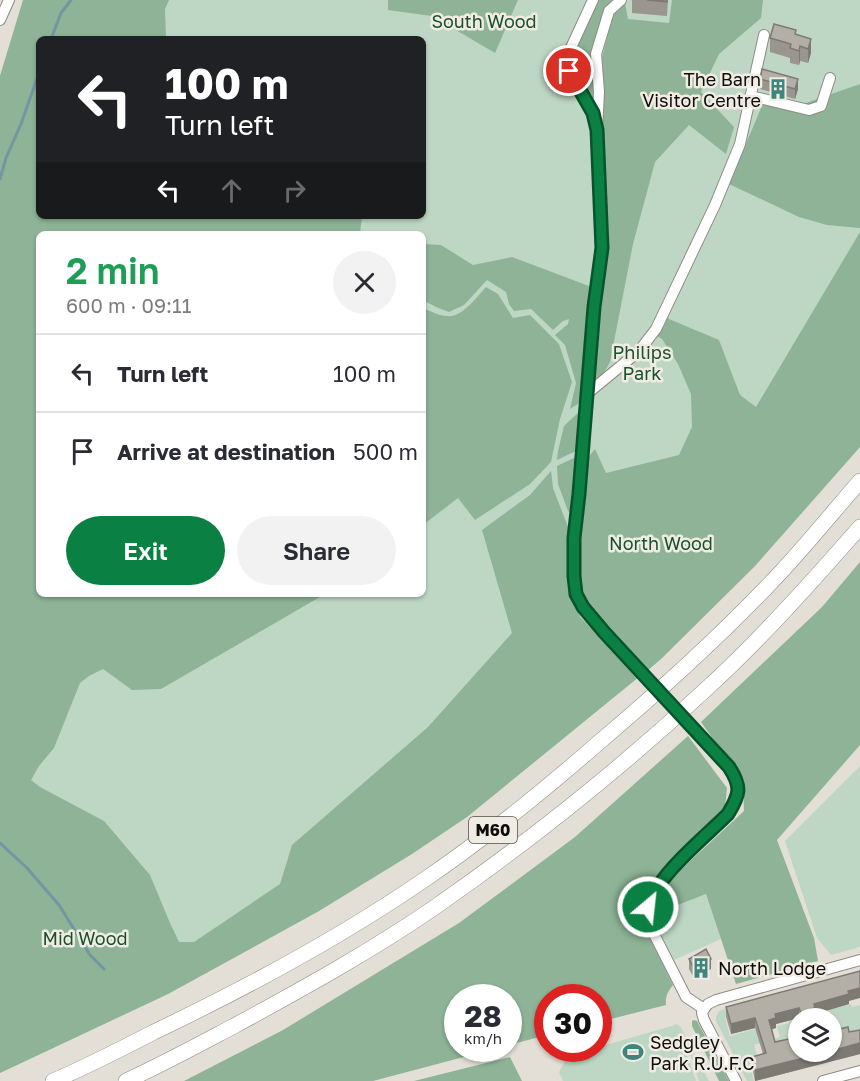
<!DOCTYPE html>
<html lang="en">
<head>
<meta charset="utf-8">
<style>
	:root { --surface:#fff; --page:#f2f2f3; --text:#2b2b33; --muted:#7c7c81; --line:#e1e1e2; --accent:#0b8043 }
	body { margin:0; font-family:"Golos Text",sans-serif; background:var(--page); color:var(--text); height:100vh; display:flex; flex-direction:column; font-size:22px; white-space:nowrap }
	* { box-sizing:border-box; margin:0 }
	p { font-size:20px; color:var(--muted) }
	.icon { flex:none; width:33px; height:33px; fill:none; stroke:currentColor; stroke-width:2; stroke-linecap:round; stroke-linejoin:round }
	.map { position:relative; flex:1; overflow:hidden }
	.drawer { position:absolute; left:36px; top:231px; width:390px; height:366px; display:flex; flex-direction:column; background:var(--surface); border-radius:9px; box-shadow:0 2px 4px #0004 }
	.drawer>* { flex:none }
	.guide { position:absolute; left:36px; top:36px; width:390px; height:183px; border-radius:9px; box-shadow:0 2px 4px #0004; background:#202124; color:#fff; overflow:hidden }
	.fabs { position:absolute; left:788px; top:1008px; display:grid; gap:12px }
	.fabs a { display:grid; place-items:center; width:54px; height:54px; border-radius:50%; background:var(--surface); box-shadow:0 2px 4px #0004; font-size:30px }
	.speed { position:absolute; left:444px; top:984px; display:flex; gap:12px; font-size:30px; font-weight:700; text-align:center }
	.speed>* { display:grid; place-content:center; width:78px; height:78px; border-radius:50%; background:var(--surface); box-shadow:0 2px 4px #0004; line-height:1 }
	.speed small { font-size:15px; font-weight:400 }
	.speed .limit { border:9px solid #d22; background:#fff; color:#111 }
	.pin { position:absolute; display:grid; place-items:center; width:51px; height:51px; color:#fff; margin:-26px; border:3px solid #fff; border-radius:50%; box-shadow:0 2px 6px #0007 }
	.me { position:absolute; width:66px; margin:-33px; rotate:28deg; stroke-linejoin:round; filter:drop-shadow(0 0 4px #0008) }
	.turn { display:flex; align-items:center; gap:21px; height:126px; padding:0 30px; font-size:27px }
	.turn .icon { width:78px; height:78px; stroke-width:2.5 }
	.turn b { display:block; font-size:42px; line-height:51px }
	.lanes { display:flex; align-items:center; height:57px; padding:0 30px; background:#0003; justify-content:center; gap:30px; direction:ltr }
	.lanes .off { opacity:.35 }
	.round { display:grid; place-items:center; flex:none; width:63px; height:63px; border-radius:32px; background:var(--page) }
	.head { display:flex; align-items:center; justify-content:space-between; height:102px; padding:0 30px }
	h1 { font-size:36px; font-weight:600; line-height:45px; color:#1e9e55 }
	.action { display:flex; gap:12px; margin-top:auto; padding:12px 30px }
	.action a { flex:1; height:69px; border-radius:36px; background:var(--accent); color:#fff; font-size:24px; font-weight:600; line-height:69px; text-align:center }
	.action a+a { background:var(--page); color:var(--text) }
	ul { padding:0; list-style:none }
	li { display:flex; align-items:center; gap:18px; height:78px; padding:0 30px; border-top:2px solid var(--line) }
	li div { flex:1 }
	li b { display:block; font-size:22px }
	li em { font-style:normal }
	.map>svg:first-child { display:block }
	.green { fill:#bed7c4; fill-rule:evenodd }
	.forest { fill:#8eb396 }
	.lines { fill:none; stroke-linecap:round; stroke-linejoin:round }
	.stream { stroke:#7496a2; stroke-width:3 }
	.minor-casing { stroke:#8f8b82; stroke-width:12 }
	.highway-casing { stroke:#8f8b82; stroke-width:16 }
	.minor { stroke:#fff; stroke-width:10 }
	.highway { stroke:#fff; stroke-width:15 }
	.minor-bridge-casing { stroke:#8f8b82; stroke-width:12; stroke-linecap:butt }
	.minor-bridge { stroke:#fff; stroke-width:10 }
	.wall { fill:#9a968f }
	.shaded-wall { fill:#7d7a74 }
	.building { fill:#b3afa6; stroke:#7d7a74; stroke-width:1.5 }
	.route-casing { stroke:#07532c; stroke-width:15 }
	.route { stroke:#0b8043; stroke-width:10 }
	.labels { text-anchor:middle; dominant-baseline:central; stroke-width:5; stroke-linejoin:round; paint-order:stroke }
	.shield { fill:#f0ece3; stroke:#52504a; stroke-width:1.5 }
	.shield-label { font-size:16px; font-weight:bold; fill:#0e0d09 }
	.park-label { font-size:18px; fill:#18522c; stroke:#f0ece3 }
	.poi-label { font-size:18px; fill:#0e0d09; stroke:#f0ece3; text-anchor:start }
</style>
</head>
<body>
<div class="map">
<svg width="860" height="1081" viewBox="0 0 860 1081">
	<rect width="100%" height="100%" fill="#e3dfd6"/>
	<g class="green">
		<path d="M23,0H860V447L755,566L661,659L467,817L319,911L168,994L0,1073V76ZM39,39H423V216H39ZM39,234H423V594H39Z"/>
		<path d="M860,766V947L831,955L817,938L785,841Z"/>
		<path d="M706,894L721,939L674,960L656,923L655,914Z"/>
		<path d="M851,1004L852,1007L860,1005V1033L831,1037V1018H826L824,1011Z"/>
		<path d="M734,1006L736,1013L725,1017L730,1036L755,1029L756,1032L770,1029L773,1040L780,1037L777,1026L789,1023L788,1019L798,1016L799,1018L798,1033L791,1035L794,1047L782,1050L773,1040L754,1045L760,1064L750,1067L754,1081H747L716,1021V1017L719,1011Z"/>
		<path d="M673,1023L680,1026L709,1081H699L691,1056H688L681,1038L696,1081H563L559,1072L568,1055L592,1049L598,1048L599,1047L675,1025Z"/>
	</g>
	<g class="forest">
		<path d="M23,0H169L165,9L166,39H39V216H362L360,234H39V594H325L161,689L132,690L103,669L89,676L80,683L54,748L39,766L31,780L40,787L104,821L150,875L170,923L179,942H194L280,884L292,845L428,727L512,633L482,530L530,495L551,471L553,488L568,527L570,582L580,617L640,676L467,817L412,854L319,911L168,994L0,1073V76Z"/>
		<path d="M388,0H518L495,53L432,16L388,10Z"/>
		<path d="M598,0H618L607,9L594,101L582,83L573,66L571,55Z"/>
		<path d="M672,0H763L761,18L719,54L701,92L734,127L726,154L689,125L655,162L633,244L610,362L602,376L592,384L598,307L605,248L606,213L602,129L604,93L602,58L613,13L625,3L628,19L669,23Z"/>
		<path d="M860,84V228L827,225L799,217L729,184L764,101L803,104Z"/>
		<path d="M860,232V447L755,566L661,659L647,671L591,607L582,594L577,579L587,459L595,449L606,473L679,455L692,427L691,394L678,364L662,339L655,335L668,317L669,319L719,340L740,395L756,407Z"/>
		<path d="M423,244L441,245L473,265L512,257L589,286L588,335L582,396L578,404L570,409L576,383L565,345L555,335L568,324L569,319L563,321L553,330L531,309L514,311L509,304L506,292L487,280L464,305L449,312L436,307L423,300Z"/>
		<path d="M486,287L498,294L513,318L530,315L559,344L572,382L560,419L551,462L530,484L475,520L458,498L423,525V308C430,311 444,318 452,316C464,314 478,296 486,287Z"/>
		<path d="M580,411L578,450L557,460L558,451L564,426Z"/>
		<path d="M578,456L571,513L568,511L558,484L557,466Z"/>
		<path d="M860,562V745L777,840L814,938L818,961L736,984L706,894L655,914L663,892L673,877L744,811L743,781L701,722L822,607Z"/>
		<path d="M688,736L727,788L725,807L659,873L647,897L642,921L673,985C668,991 665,997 666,1005L599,1022L598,998H548L547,1035L509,1045L508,998H458V1048L494,1049L373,1081H184L283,1030L459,923L575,837Z"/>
		<path d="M694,1020L697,1021L729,1081H719L692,1026V1021Z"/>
		<path d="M510,1057L522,1081H414Z"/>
	</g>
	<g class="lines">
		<g class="stream">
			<path d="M51,39L61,13L71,0"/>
			<path d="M0,179L6,158L21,124L39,73"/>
			<path d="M0,843L27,868L59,905L90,955L104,969"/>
		</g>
		<g class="minor-casing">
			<g id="minor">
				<path d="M593,0L569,52V71L593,113L595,121"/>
				<path d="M0,20L9,0"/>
				<path d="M751,96L809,110L821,106L830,78"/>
				<path d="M588,393L639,351L656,329L715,205L740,144L764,35"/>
				<path d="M621,649L604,632L583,607L576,593L574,576V538L579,493L594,307L601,248L597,130L599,92L596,54L609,11L621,0"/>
				<path d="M704,1009L686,997L652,930L648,912L652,896L667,875L728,814C740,794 742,787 729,767"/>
				<path d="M704,1009L708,1004L716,1000L860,960"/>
				<path d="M704,1009L702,1013L704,1020L736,1081"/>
				<path d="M823,1081L860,1071"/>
			</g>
		</g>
		<g class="highway-casing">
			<g id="highway">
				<path d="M53,1081C88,1066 121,1049 154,1032C246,988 336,940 421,882C483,840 541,793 597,744C661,690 723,634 780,573C808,543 833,512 860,481"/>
				<path d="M126,1081C163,1064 198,1045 234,1026C304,988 373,950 438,905C531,840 620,769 703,692C759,641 810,584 860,527"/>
			</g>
		</g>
		<use href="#minor" class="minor"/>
		<use href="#highway" class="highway"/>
		<g class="minor-bridge-casing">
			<path id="minor-bridge" d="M621,649L729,767"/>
		</g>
		<use href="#minor-bridge" class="minor-bridge"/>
	</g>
	<g class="wall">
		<path d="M632,0H668L667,16L632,13Z"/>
		<path d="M796,35L811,39V53L808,63L800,61L799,65L790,63V58L770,52V38Z"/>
		<path d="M760,79L798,89L795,99L760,89Z"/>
		<path d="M689,959L711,969L694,978L689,969Z"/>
		<path d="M849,1001V1004L815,1014V1018H799L776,1024V1028L772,1029L775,1042L798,1037V1034V1052L849,1032L860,1030V1054L755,1081L752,1067V1057L763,1054L755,1028L731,1034L726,1017V1007Z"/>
	</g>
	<g class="shaded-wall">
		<path d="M811,39V53L808,63V49Z"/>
		<path d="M800,46V61L799,65V51Z"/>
		<path d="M798,79V89L795,99V89Z"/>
		<path d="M711,959V969L694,978V968Z"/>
		<path d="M860,988V998L849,1001V1004L815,1014V1018H801V1013L810,1009L814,1004L848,991Z"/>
		<path d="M799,1008V1018L776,1024V1028L769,1030V1020L775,1014Z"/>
		<path d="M755,1018V1028L731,1034V1024Z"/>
		<path d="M860,1043V1054L755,1081V1070Z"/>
	</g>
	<g class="building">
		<path d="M647,0H667V2Z"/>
		<path d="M774,24L796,30L795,34L811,39L808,49L800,46L799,51L790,48L791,44L770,38Z"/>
		<path d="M762,69L798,79L795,89L760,79Z"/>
		<path d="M706,949L711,959L694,968L689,959Z"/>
		<path d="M860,971V988L848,991L849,994L814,1004L815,1008L810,1009V1011L801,1013L799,1008L775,1014L776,1018L769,1020L775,1042L798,1037V1052H828L755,1070L752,1057L766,1053L755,1018L731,1024L726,1007Z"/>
		<path d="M848,1027L849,1032L860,1030V1043L831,1051V1031Z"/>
	</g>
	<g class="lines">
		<g class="route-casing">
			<path id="route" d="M569,71L593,113L597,130L602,248L594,307L579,494L574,538V576L576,594L583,607L604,632L729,767C742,787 740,794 728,814C704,838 657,875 648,907"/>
		</g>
		<use href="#route" class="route"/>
	</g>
	<defs>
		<g id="building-bare" transform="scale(1.62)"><path d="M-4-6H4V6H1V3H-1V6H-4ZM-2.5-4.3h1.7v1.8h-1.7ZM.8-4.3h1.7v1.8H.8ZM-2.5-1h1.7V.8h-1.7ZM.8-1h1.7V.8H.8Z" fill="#3e857e" stroke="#f0ece3" stroke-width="2.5" paint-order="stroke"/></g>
		<g id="stadium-bare" transform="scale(1.62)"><path d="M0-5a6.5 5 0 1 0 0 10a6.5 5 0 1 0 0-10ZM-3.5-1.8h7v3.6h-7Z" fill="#3e857e" stroke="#f0ece3" stroke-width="2.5" paint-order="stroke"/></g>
	</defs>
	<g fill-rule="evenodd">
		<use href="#building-bare" x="778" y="89"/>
		<use href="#building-bare" x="701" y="968"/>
		<use href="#stadium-bare" x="633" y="1052"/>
	</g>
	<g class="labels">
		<rect class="shield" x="469" y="817" width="48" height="26" rx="4.5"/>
		<g class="shield-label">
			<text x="493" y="830">M60</text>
		</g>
		<g class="park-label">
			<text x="484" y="21">South Wood</text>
			<text x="642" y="352">Philips<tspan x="642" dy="21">Park</tspan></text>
			<text x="661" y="543">North Wood</text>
			<text x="85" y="938">Mid Wood</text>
		</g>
		<g class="poi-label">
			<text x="761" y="79" text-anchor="end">The Barn<tspan x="761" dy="21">Visitor Centre</tspan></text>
			<text x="718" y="968">North Lodge</text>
			<text x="650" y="1042">Sedgley<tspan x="650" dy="21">Park R.U.F.C</tspan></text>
		</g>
	</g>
</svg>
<div class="fabs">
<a><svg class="icon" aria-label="layers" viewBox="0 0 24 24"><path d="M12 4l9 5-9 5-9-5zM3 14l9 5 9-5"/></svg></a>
</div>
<div class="speed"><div>28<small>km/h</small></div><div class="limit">30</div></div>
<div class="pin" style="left:569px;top:71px;background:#d93025"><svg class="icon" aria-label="arrive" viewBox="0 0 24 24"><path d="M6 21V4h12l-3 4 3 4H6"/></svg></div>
<svg class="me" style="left:648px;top:907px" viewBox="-20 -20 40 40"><circle r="17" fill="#0b8043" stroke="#fff" stroke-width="3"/><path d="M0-11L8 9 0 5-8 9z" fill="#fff"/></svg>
<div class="guide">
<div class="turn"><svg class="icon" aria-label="left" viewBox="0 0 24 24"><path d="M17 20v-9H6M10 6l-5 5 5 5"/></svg><div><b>100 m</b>Turn left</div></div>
<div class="lanes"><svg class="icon" aria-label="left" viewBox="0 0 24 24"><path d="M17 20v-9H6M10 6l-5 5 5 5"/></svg><svg class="icon off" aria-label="ahead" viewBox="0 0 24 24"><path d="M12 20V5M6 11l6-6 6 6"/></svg><svg class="icon off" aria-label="right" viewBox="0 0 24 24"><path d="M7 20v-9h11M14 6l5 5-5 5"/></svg></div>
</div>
<section class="drawer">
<div class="head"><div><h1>2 min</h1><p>600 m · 09:11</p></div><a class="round"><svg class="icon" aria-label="close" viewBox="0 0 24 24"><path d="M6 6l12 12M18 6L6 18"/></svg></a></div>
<ul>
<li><svg class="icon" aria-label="left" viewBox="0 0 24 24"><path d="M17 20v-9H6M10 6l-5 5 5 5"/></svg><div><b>Turn left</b></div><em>100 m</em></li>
<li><svg class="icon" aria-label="arrive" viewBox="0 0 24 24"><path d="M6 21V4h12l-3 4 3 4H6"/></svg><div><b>Arrive at destination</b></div><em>500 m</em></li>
</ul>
<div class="action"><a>Exit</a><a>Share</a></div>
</section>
</div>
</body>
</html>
